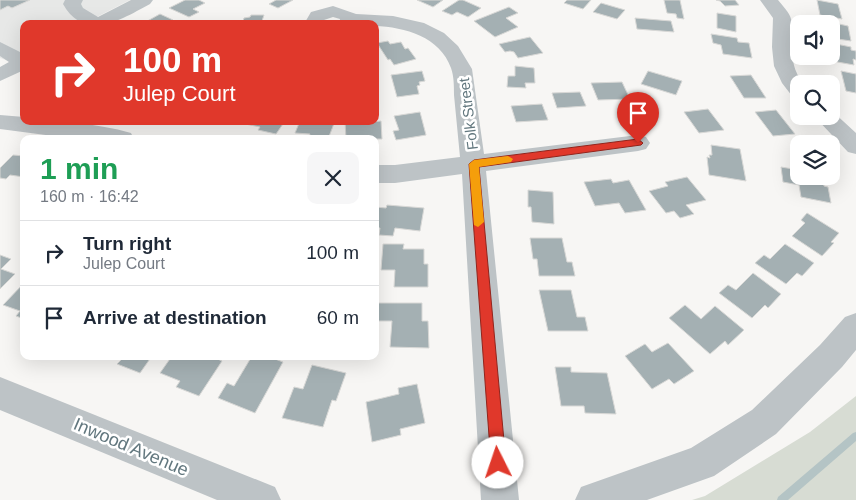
<!DOCTYPE html>
<html lang="en">
<head>
<meta charset="utf-8">
<style>
	:root { --surface:#fff; --page:#f6f6f7; --text:#1f2937; --muted:#747a83; --line:#e0e1e3 }
	body { margin:0; font-family:Helvetica,sans-serif; background:var(--page); color:var(--text); height:100vh; display:flex; flex-direction:column; font-size:19px; white-space:nowrap }
	* { box-sizing:border-box; margin:0 }
	p { font-size:16px; color:var(--muted) }
	.icon { flex:none; width:28px; height:28px; fill:none; stroke:currentColor; stroke-width:2; stroke-linecap:round; stroke-linejoin:round }
	.map { position:relative; flex:1; overflow:hidden }
	.drawer { position:absolute; left:20px; top:135px; width:359px; height:225px; display:flex; flex-direction:column; background:var(--surface); border-radius:10px; box-shadow:0 5px 20px #0002 }
	.drawer>* { flex:none }
	.top-card { position:absolute; left:20px; top:20px; width:359px; height:105px; border-radius:10px; box-shadow:0 5px 20px #0002; background:#e0382b; color:#fff; overflow:hidden }
	.buttons { position:absolute; left:790px; top:15px; display:grid; gap:10px }
	.buttons a { display:grid; place-items:center; width:50px; height:50px; border-radius:10px; background:var(--surface); box-shadow:0 5px 20px #0002; font-size:25px }
	.pin { position:absolute; display:grid; place-items:center; width:42px; height:42px; color:#fff; margin:-51px -21px; border-radius:50% 50% 50% 0; rotate:-45deg; box-shadow:0 0 5px #0007 }
	.pin .icon { rotate:45deg }
	.me { position:absolute; width:55px; margin:-28px; rotate:356deg; stroke-linejoin:round; filter:drop-shadow(0 0 4px #0008) }
	.turn { display:flex; align-items:center; gap:18px; height:105px; padding:0 20px; font-size:22px }
	.turn .icon { width:65px; height:65px; stroke-width:2.5 }
	.turn b { display:block; font-size:35px; line-height:42px }
	.round { display:grid; place-items:center; flex:none; width:52px; height:52px; border-radius:10px; background:var(--page) }
	.headline { display:flex; align-items:center; justify-content:space-between; height:85px; padding:0 20px }
	h1 { font-size:30px; font-weight:800; line-height:38px; color:#1e9e55 }
	ul { padding:0; list-style:none }
	li { display:flex; align-items:center; gap:15px; height:65px; padding:0 20px; border-top:1px solid var(--line) }
	li div { flex:1 }
	li b { display:block; font-size:19px }
	li em { font-style:normal }
	.map>svg:first-child { display:block }
	.built { fill:#e7e8e7 }
	.green { fill:#d7dcd3 }
	.lines { fill:none; stroke-linecap:round; stroke-linejoin:round }
	.stream { fill:#b4c4c5; fill-rule:evenodd }
	.building { fill:#a4b0b3; stroke:#d8d8d6 }
	.minor { fill:#bdc3c6; fill-rule:evenodd }
	.route { fill:#e0382b; stroke:#92241c }
	.slow { fill:#f59e0b }
	.labels { text-anchor:middle; dominant-baseline:central; stroke-width:5; stroke-linejoin:round; paint-order:stroke }
	.street-label { font-size:15px; fill:#62777e; stroke:#fff }
	.near-street-label { font-size:18px; fill:#62777e; stroke:#fff }
</style>
</head>
<body>
<div class="map">
<svg width="856" height="500" viewBox="0 0 856 500">
	<rect width="100%" height="100%" fill="#f7f6f4"/>
	<path class="built" d="M0,0H130L83,24H24V54L9,61L0,58Z"/>
	<path class="green" d="M856,396V500H692L705,496L810,432Z"/>
	<g class="lines">
		<path class="stream" d="M856,432V441L788,500H777L778,497L853,433Z"/>
	</g>
	<g class="building">
		<path d="M0,0H30L12,8L8,6L0,10Z"/>
		<path d="M185,0H199L205,3L193,9L199,12L189,17L169,8Z"/>
		<path d="M276,0H293L278,8L269,4Z"/>
		<path d="M417,0H443L433,7Z"/>
		<path d="M459,0H463L481,8L468,17L457,12L452,15L442,11Z"/>
		<path d="M567,0H591L583,9L564,3Z"/>
		<path d="M664,0H680L684,19L677,18L676,14L667,13Z"/>
		<path d="M716,0H735L739,5L725,6L720,1Z"/>
		<path d="M817,0L838,4L842,19L820,15Z"/>
		<path d="M601,3L625,10L617,19L593,12Z"/>
		<path d="M509,7L518,13L506,18L518,27L495,37L474,21Z"/>
		<path d="M717,13L736,16V32L717,28Z"/>
		<path d="M160,14L173,20L166,24H142Z"/>
		<path d="M251,15H264L261,24H242L244,18L250,17Z"/>
		<path d="M635,18L671,21L674,32L637,29Z"/>
		<path d="M821,20L848,26L851,41L831,38V24L821,23Z"/>
		<path d="M711,34L737,38L738,42L749,43L752,58L723,54L721,45L713,43Z"/>
		<path d="M530,37L543,53L518,58L514,52L510,51L505,52L499,44Z"/>
		<path d="M388,41L390,44L401,42L405,49L408,48L416,59L394,65L390,59L388,60L377,43Z"/>
		<path d="M831,43L851,47V50L856,51V60L853,59L854,65L832,61Z"/>
		<path d="M515,66L534,68L535,83H525L526,88L507,87L508,76H515Z"/>
		<path d="M422,71L425,81L419,82L420,85L417,86L419,94L397,97L391,75Z"/>
		<path d="M648,71L682,81L676,95L641,84Z"/>
		<path d="M841,71L856,74V93L846,91Z"/>
		<path d="M751,75L766,98H744L730,76Z"/>
		<path d="M622,82L630,99L598,100L591,83Z"/>
		<path d="M580,92L586,106L557,108L552,93Z"/>
		<path d="M542,104L548,120L516,122L511,106Z"/>
		<path d="M708,109L724,130L699,133L684,112Z"/>
		<path d="M776,110L795,134L773,136L755,112Z"/>
		<path d="M420,112L426,135L396,140L393,131L399,130L394,116Z"/>
		<path d="M247,121H285L276,134L258,130L260,127L245,124Z"/>
		<path d="M300,121H335L328,139L309,137L310,134L295,133Z"/>
		<path d="M345,121H358V123L381,121L382,139H346Z"/>
		<path d="M711,145L740,149L746,181L709,175L707,157L710,158L709,155H712Z"/>
		<path d="M13,155L24,156V177L10,175L6,179L0,178V168Z"/>
		<path d="M781,167L799,170V176H822L824,186L828,187L831,203L801,197L799,185L783,182Z"/>
		<path d="M687,177L706,200L686,205L694,214L680,218L674,211L666,213L649,191L668,186L665,182Z"/>
		<path d="M611,179L613,183L629,180L646,210L625,213L619,203L595,206L584,182Z"/>
		<path d="M528,190L553,192L554,224L532,222L531,207H528Z"/>
		<path d="M387,205L424,208L420,231L395,228L393,236L379,235L380,228H375V207L386,208Z"/>
		<path d="M807,213L839,233L831,242L834,243L822,256L792,236L805,223L801,220Z"/>
		<path d="M530,238H562L567,262H572L575,276H539L537,259H533Z"/>
		<path d="M383,244H404L403,249H424V264H428V287H394L395,270H381Z"/>
		<path d="M785,244L814,263L802,276L797,273L786,284L755,263L764,255L770,259Z"/>
		<path d="M0,255L11,259L1,269L15,274L0,289Z"/>
		<path d="M753,273L781,294L768,308L765,305L752,318L719,293L728,285L736,290Z"/>
		<path d="M24,283V319L16,316L20,311L3,305Z"/>
		<path d="M539,290H571L577,317H585L588,331H548Z"/>
		<path d="M375,303H422V321H428L429,348L390,347L392,321H375Z"/>
		<path d="M685,305L701,319L715,306L744,330L728,345L725,341L710,354L669,318Z"/>
		<path d="M668,343L694,371L674,384L669,379L652,389L625,356L645,344L652,352Z"/>
		<path d="M111,356H152L140,373L117,364L121,360Z"/>
		<path d="M172,356H211L222,361L199,396L176,387L180,381L160,373Z"/>
		<path d="M252,356H267L283,362L255,413L218,398L227,383L234,386Z"/>
		<path d="M312,365L346,373L336,401L332,400L323,427L282,418L294,387L303,389Z"/>
		<path d="M555,367H571V372L607,373L616,414L585,413L584,406H561Z"/>
		<path d="M417,384L425,423L400,429L401,435L372,442L366,402L399,394L398,388Z"/>
	</g>
	<g class="lines">
		<g class="minor">
			<path d="M65,0H83L81,4L83,8L98,17L131,0H153L150,4C122,19 85,43 63,4Z"/>
			<path d="M760,0H778C782,5 790,13 791,19C795,43 786,63 804,84H799V98L792,96L782,83L774,66L772,47L773,18Z"/>
			<path d="M333,6L356,14L393,16L424,23L444,33L458,46L472,69L484,154L638,135L646,137L650,143L646,149L638,151L486,171L519,500H481L462,174L395,183H375V165H395L460,157C458,136 456,116 454,95C454,87 454,76 451,68C440,37 405,27 375,26V24H339L340,19L333,17L324,20L322,24H304L311,12Z"/>
			<path d="M0,42L24,54V70L0,81V67L9,62L0,56Z"/>
			<path d="M831,110L856,133V154L848,152L814,116H831Z"/>
			<path d="M0,115L24,117V121C60,121 96,123 131,133L134,139H76L0,129Z"/>
			<path d="M856,313V350L842,367L776,434L714,476L647,500H575L581,487L691,448L752,410L820,345L845,317Z"/>
			<path d="M0,377L275,487L281,500H217L0,410Z"/>
		</g>
	</g>
	<path class="route" d="M638,139L643,143L641,145L479,167L506,463L503,468L498,471L493,468L491,463L469,164L474,160Z"/>
	<path class="slow" d="M508,156L513,159L511,162L479,167L484,222L478,227L474,225L469,164L474,160Z"/>
	<g class="labels">
		<g class="street-label">
			<text transform="translate(468 114) rotate(-97)">Folk Street</text>
		</g>
		<g class="near-street-label">
			<text transform="translate(131 447) rotate(23)">Inwood Avenue</text>
		</g>
	</g>
</svg>
<div class="buttons">
<a><svg class="icon" aria-label="sound" viewBox="0 0 24 24"><path d="M4 9h4l5-4v14l-5-4H4zM17 9q2 3 0 6"/></svg></a>
<a><svg class="icon" aria-label="search" viewBox="0 0 24 24"><circle cx="10" cy="10" r="6"/><path d="M15 15l6 6"/></svg></a>
<a><svg class="icon" aria-label="layers" viewBox="0 0 24 24"><path d="M12 4l9 5-9 5-9-5zM3 14l9 5 9-5"/></svg></a>
</div>
<div class="pin" style="left:638px;top:143px;background:#d93025"><svg class="icon" aria-label="arrive" viewBox="0 0 24 24"><path d="M6 21V4h12l-3 4 3 4H6"/></svg></div>
<svg class="me" style="left:498px;top:463px" viewBox="-20 -20 40 40"><circle r="19" fill="#fff"/><path d="M0-13L10 11 0 6-10 11z" fill="#e0382b"/></svg>
<div class="top-card">
<div class="turn"><svg class="icon" aria-label="right" viewBox="0 0 24 24"><path d="M7 20v-9h11M14 6l5 5-5 5"/></svg><div><b>100 m</b>Julep Court</div></div>
</div>
<section class="drawer">
<div class="headline"><div><h1>1 min</h1><p>160 m · 16:42</p></div><a class="round"><svg class="icon" aria-label="close" viewBox="0 0 24 24"><path d="M6 6l12 12M18 6L6 18"/></svg></a></div>
<ul>
<li><svg class="icon" aria-label="right" viewBox="0 0 24 24"><path d="M7 20v-9h11M14 6l5 5-5 5"/></svg><div><b>Turn right</b><p>Julep Court</p></div><em>100 m</em></li>
<li><svg class="icon" aria-label="arrive" viewBox="0 0 24 24"><path d="M6 21V4h12l-3 4 3 4H6"/></svg><div><b>Arrive at destination</b></div><em>60 m</em></li>
</ul>
</section>
</div>
</body>
</html>
